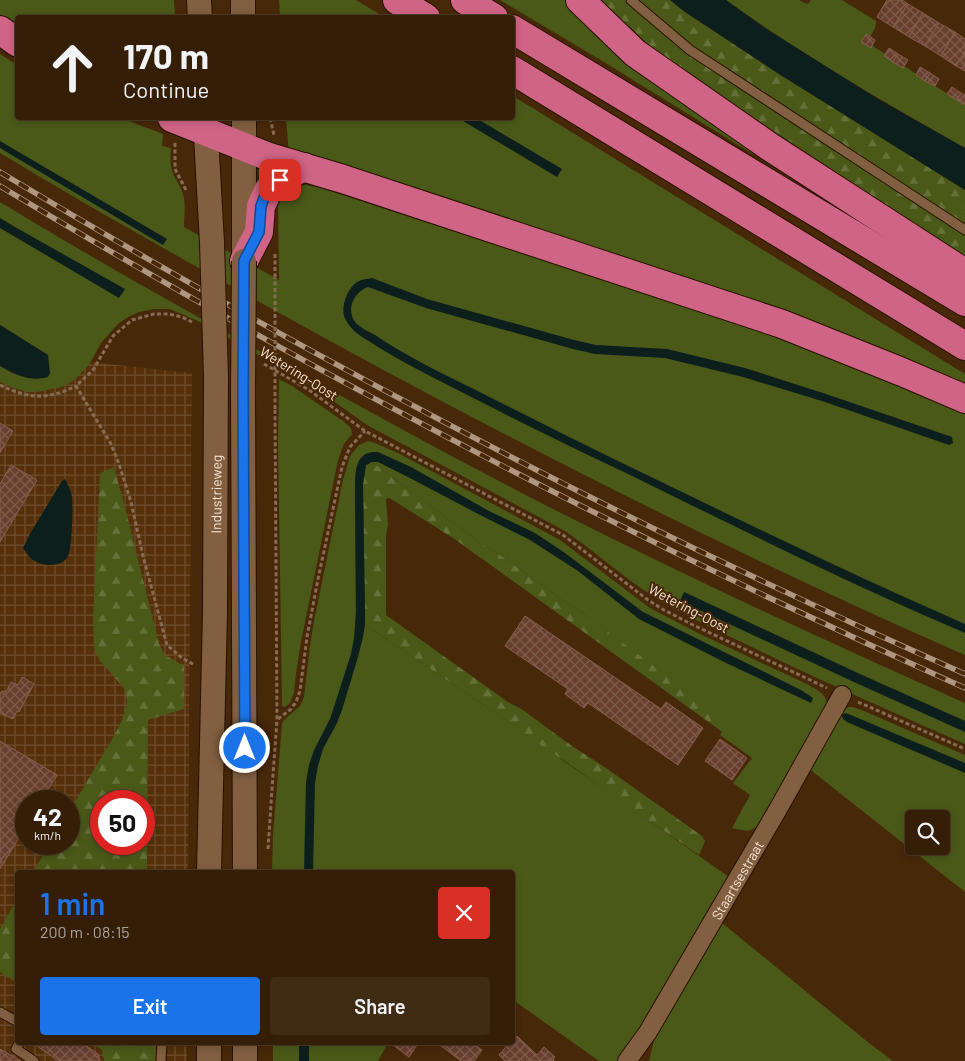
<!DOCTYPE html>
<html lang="en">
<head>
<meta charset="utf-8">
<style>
	:root { --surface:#351e07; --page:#402b15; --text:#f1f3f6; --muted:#aaa29b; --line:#4f3c28; --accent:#1a73e8 }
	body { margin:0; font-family:Barlow,sans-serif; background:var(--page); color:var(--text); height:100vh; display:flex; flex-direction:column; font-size:19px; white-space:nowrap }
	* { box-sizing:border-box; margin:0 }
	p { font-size:16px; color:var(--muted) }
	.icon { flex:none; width:28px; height:28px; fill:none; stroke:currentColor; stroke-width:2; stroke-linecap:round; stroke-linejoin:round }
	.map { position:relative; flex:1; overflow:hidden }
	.side { position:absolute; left:15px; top:870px; width:500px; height:175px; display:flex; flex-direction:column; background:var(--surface); border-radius:5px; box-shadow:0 2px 8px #0003,0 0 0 1px var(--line) }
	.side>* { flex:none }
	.banner { position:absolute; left:15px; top:15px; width:500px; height:105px; border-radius:5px; box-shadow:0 2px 8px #0003,0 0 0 1px var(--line); background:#351e07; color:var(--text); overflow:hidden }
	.buttons { position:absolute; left:905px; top:810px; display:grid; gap:10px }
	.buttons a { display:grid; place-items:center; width:45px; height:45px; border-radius:5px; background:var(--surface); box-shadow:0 2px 8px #0003,0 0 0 1px var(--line); font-size:25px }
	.speed { position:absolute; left:15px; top:790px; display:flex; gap:10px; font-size:25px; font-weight:700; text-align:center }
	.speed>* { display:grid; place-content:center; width:65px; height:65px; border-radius:50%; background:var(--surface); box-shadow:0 2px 8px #0003,0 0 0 1px var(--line); line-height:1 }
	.speed small { font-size:12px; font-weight:400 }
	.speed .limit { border:8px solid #d22; background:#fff; color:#111 }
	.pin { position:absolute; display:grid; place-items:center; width:42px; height:42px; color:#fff; margin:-21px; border-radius:10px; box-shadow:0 2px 8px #0006 }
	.me { position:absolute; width:55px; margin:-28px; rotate:0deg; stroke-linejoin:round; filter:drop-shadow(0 0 4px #0008) }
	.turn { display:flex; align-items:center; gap:18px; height:105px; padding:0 25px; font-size:22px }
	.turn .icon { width:65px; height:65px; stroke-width:2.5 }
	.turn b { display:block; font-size:35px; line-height:42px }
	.round { display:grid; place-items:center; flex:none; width:52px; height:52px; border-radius:5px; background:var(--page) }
	.head { display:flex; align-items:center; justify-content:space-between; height:85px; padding:0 25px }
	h1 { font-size:30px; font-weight:600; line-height:38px; color:var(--accent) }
	.cta { display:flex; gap:10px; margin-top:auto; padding:10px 25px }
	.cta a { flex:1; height:58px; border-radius:5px; background:var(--accent); color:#fff; font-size:20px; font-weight:600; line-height:58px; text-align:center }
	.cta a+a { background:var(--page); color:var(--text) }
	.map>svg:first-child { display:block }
	.industrial { fill:url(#industrial-grid); fill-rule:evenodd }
	.grass { fill:#4a5918; fill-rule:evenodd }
	.forest { fill:url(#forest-firs); fill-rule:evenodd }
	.water { fill:#0d1f1c }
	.building { fill:url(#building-cross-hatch); stroke:#895d4d }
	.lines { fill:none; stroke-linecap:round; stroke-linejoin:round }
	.service-casing { stroke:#281200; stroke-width:11 }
	.minor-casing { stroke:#281200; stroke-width:20 }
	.secondary-casing { stroke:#281200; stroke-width:26 }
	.motorway-casing { stroke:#281200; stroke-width:30 }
	.path { stroke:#876c53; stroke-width:3; stroke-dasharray:4 2.5; stroke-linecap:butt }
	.service { stroke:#815f40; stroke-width:9 }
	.minor { stroke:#815f40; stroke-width:18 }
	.secondary { stroke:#815f40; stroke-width:24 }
	.motorway { stroke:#d06486; stroke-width:28 }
	.rail-casing { stroke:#af9680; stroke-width:5.5 }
	.rail { stroke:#472809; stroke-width:4; stroke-dasharray:11; stroke-linecap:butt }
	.secondary-bridge-casing { stroke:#281200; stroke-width:26; stroke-linecap:butt }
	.path-bridge { stroke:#876c53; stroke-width:3; stroke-dasharray:4 2.5; stroke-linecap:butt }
	.secondary-bridge { stroke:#815f40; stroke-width:24 }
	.route-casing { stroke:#114b97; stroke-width:12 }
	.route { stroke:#1a73e8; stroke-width:9 }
	.labels { text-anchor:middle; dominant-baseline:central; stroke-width:4; stroke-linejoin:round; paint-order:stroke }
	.street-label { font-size:14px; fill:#f7e3d2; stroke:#472809 }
</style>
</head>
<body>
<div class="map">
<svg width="965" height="1061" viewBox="0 0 965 1061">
	<defs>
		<pattern id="industrial-grid" width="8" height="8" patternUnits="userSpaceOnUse" patternTransform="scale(1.25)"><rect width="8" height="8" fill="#55300a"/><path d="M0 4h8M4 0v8" fill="none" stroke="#6e4e2d"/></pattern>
		<pattern id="forest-firs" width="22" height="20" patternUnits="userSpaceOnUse" patternTransform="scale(1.25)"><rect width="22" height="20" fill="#4a5918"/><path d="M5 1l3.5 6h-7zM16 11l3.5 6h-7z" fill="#657139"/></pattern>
		<pattern id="building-cross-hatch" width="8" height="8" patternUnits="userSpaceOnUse" patternTransform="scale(1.25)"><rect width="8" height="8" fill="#683f2f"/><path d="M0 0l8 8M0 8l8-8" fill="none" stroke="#7e5b4c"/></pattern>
	</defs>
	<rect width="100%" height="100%" fill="#472809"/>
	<path class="industrial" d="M0,331L43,357L192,373L188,872H18V1042L187,1043V1061H0ZM26,801H69V844H26ZM101,801H144V844H101Z"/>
	<g class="grass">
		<path d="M0,0H174L175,17L18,18L17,28L0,15Z"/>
		<path d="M279,0H356L384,17H280Z"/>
		<path d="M500,0H571L631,58L756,156L609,65Z"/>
		<path d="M726,0H799L807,4L809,3L811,0H842L876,21C877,28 870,35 868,43L965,105V148C884,102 802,55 726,0Z"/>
		<path d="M0,54L17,65L18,118H121L163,134L162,146L171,148C170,157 170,167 174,176C177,182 181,187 183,194C186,204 184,216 184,227L279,280L278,199C295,181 305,184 327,190L764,333L836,360L926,396L965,414V655C723,549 487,429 256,300C170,252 84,204 0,153Z"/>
		<path d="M513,96L965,374V391L289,154L286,118H512Z"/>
		<path d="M0,202C87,255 176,305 265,354C363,408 460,462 559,512C693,580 829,642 965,703V744C899,715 833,686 768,655C734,638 699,623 666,604C630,584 599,554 565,531L367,425L305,381L198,321L170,309H154L139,312L128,317L118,324L101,343L89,365L74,380L62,387L37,392H27L13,388L0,382V366L14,374L48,355L0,325Z"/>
		<path d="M279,379L292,386L343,421L351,428L352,434L344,444L338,460L301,642L296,673L294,693L290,703L285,707L282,706V703L278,444Z"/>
		<path d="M368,441L375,443L398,453L560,540L650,608L698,633L807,684C818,691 826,692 828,707L777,795C770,804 761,827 751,830C745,832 738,829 732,828L750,795L733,783L752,758L720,735L722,732L710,723L717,714L583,613L568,604L506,559L482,544L372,462L356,468L355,483L356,623L365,625L487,707L729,877L622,1061H599L513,1000L512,872H272L273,835L282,724L284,720L300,706L304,697L310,645L315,616L343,480L350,456L359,445Z"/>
		<path d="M849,707H853L864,711L965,755V892L808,768L843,709ZM914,819H941V846H914Z"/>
		<path d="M721,922L869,1043L893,1061H649L655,1036Z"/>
		<path d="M273,1043H388L378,1061H273Z"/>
	</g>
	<g class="forest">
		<path d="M601,0H670L685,12L779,74L965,190V257L695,79L651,47Z"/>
		<path d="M372,462L482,544L506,559L568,604L583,613L718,714L710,723L456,540L396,502L389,498L386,499L388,525L386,536V615L508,702L523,710L572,746L606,768L702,836L705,841L699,855L620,801L565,761L550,752L487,707L365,625L363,484L366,465Z"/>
		<path d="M114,467L129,523L159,644L165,655L184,666V709L148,720L147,872H33L50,844H69V812L115,734L122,720L127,702L125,689L100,661L96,653L94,646L93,621L100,473ZM144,801V844H101V801Z"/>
		<path d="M17,899L18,983H17L0,972V929Z"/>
		<path d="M91,1043H155V1061H104L102,1050Z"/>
	</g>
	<g class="water">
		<path d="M670,0H726L765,28L878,99L965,148V190L779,74L685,12Z"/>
		<path d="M458,118H476L562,169L557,177Z"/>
		<path d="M0,141L167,239L163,245L0,148Z"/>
		<path d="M0,218L15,227L125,289L119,298L0,228Z"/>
		<path d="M372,278L427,299L574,340L596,345L667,349L745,368L826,394L952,437L953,443L949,445L825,402L743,377L665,358L595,354L573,349L426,308L368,287C354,292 345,310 356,323C361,328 369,332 375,335C406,356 441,373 474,389C521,413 569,437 616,460C732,516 847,573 965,624V633C850,584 738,528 626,473C578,450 530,427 483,403C444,383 404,364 367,340C357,334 348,327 344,316C341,305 348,288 357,282C362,279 367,279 372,278Z"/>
		<path d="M0,325L48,355L50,373L48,377C30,382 16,375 0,366Z"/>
		<path d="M372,452H378L411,467L489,511L535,533L565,553L643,612L801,690L813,698L811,703L724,662L639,619L578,571L530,540L484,517L406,476L378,462H372L366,465L363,484L365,611V625L363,637L358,657L342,710L337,723L323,749L318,766L315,783L313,872H304L306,782L309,765L314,750L330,719L351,654L354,638L356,612L355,483C356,469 356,455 372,452Z"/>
		<path d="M65,479C68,485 71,491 72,497C73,507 72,548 68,556C64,566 45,567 37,562C31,560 26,553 23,548L31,532L62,481Z"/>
		<path d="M684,592L860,674L965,721V732L856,683L680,601Z"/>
		<path d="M846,713L965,763V773L847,722L843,719L842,716L843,714Z"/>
		<rect x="299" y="1043" width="10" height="18"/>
	</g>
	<g class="building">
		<path d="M887,0H902L908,4L893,27L877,17Z"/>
		<path d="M908,4L923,13L909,37L893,27Z"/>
		<path d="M923,13L939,23L925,46L909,37Z"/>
		<path d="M939,23L955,32L941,56L925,46Z"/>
		<path d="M955,32L965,39V51L956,66L941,56Z"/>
		<path d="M866,34L875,40L871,48L861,42Z"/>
		<path d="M889,48L898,54L893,62L884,56Z"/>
		<path d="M965,51V71L956,66Z"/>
		<path d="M898,54L908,60L903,68L893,62Z"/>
		<path d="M920,67L930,73L925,81L916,75Z"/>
		<path d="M930,73L939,79L935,86L925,81Z"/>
		<path d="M952,87L961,93L957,100L947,94Z"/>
		<path d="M961,93L965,95V105L957,100Z"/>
		<path d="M0,423L13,431L0,453Z"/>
		<path d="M11,465L37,480L0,542V484Z"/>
		<path d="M525,616L661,709L666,702L703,728L678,765L588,703L584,708L565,694L568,689L505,646Z"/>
		<path d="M22,677L34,684L19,712L17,711L13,719L0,713V694L2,691L6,692L11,682L18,685Z"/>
		<path d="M720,739L747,758L732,780L705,761Z"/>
		<path d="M0,741L57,775L41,801H26V826L0,869Z"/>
		<path d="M517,1036L537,1055L544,1047L555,1057L553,1059L555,1061H522L521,1059L519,1061H505L499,1055L510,1042H512V1040Z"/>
		<path d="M31,1042H81L98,1054L100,1061H59Z"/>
		<path d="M389,1042H419L409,1057Z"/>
		<path d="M436,1042H471L482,1050L474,1061H461Z"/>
		<path d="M0,1049L21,1061H0Z"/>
	</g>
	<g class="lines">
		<g class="service-casing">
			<g id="service">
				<path d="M631,0L690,50L965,230"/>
				<path d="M0,1012L18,1022"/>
				<path d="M20,1042L16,1049L34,1061"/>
				<path d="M161,1061L162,1042"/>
			</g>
		</g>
		<g class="minor-casing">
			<g id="minor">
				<path id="s1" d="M627,1061L648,1032L777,811L842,695"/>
			</g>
		</g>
		<g class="secondary-casing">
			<g id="secondary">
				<path d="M199,0L200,18"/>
				<path d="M243,18V0"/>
				<path d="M205,118L212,243"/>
				<path d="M244,261V118"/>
				<path d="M243,392L245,872"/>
				<path id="s2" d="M209,872L215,612L216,377"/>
				<path d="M209,1042V1061"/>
				<path d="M245,1061V1042"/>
			</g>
		</g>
		<g class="motorway-casing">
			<g id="motorway">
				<path d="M397,0L426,18"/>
				<path d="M465,0L494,18"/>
				<path d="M580,0L635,53L770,147L965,273"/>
				<path d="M512,29L965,302"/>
				<path d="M0,30L18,43"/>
				<path d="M512,70L965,346"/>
				<path d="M172,118L269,157L343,179L782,324L902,372L965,399"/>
				<path d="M244,261L259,232L261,206L269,189L280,180L304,167"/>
			</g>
		</g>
		<g class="path">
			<path d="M270,118L274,135"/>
			<path d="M175,143V169L187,192"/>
			<path d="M275,254V278"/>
			<path d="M264,364L309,390L365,431L563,535L648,600L664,610L691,624L827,688"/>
			<path d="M0,385C28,399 48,400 76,386"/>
			<path d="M193,664L182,658L167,645L143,556L131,502L119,464L111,444L76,386L93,370L113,336L132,320L154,314H169L182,317L194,323"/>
			<path d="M858,702L965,749"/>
			<path d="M278,719L291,709L296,702L300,691L307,637L318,579L342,467L350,447L365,431"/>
			<path d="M268,849L272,789L277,720L275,409"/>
		</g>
		<use href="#service" class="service"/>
		<use href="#minor" class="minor"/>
		<use href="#secondary" class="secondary"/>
		<use href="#motorway" class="motorway"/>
		<g class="rail-casing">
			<g id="rail">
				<path d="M0,172C311,359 633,527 965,674"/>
				<path d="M0,186C311,373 634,540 965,688"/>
			</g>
		</g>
		<use href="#rail" class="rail"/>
		<g class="secondary-bridge-casing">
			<g id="secondary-bridge">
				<path d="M212,243L216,377"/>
				<path d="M243,392L244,261"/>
			</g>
		</g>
		<path class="path-bridge" d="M275,409V278"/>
		<use href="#secondary-bridge" class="secondary-bridge"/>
	</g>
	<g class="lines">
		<g class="route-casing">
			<path id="route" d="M245,748L243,392L244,261L259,232L261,206L264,198L269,190L280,180"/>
		</g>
		<use href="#route" class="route"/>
	</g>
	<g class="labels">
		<g class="street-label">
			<text transform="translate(299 373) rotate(32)">Wetering-Oost</text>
			<text stroke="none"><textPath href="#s2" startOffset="378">Industrieweg</textPath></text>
			<text transform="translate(689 608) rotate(28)">Wetering-Oost</text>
			<text stroke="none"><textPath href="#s1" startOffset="212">Staartsestraat</textPath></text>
		</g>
	</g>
</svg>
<div class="buttons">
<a><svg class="icon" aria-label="search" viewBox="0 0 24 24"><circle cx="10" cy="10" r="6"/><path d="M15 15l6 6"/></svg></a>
</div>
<div class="speed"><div>42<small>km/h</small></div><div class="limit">50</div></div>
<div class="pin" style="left:280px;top:180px;background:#d93025"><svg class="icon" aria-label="arrive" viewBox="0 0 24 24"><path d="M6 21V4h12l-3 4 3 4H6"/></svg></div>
<svg class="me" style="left:245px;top:748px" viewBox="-20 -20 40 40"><circle r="17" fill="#1a73e8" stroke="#fff" stroke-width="3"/><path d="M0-11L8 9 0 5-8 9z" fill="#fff"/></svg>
<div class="banner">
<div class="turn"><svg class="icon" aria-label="ahead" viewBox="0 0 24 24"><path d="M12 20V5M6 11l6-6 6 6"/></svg><div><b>170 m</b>Continue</div></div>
</div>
<section class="side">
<div class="head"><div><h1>1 min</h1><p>200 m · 08:15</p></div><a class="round" style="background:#d93025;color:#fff"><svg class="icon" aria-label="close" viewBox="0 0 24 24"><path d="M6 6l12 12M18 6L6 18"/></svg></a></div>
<div class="cta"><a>Exit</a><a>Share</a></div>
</section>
</div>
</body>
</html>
